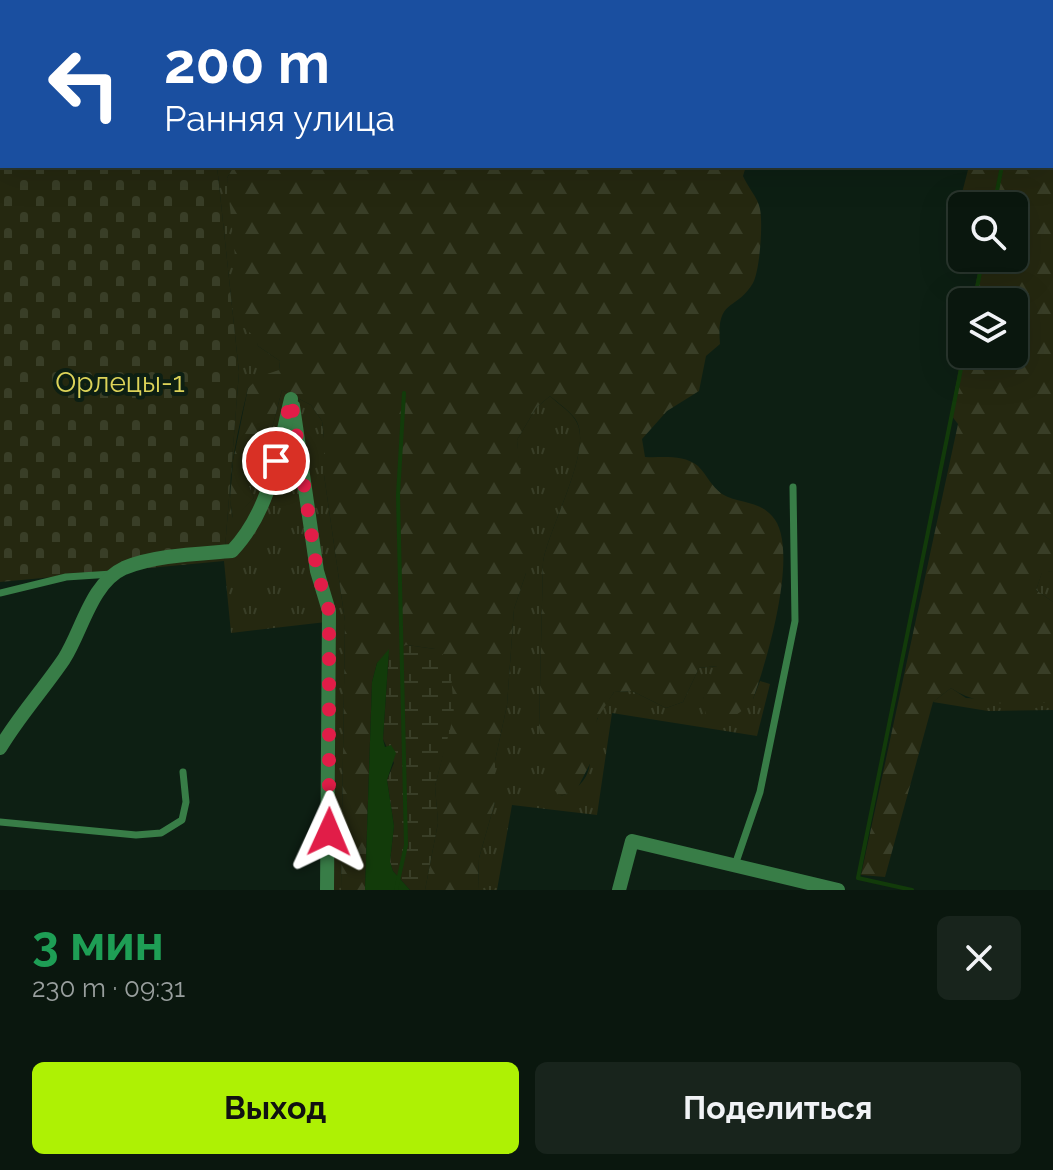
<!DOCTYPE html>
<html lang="ru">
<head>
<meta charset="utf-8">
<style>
	:root { --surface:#0a170e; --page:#18241c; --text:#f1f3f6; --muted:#999f9e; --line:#2a362e; --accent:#aef104 }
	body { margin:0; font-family:Raleway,sans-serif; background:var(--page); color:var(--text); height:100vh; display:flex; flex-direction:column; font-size:30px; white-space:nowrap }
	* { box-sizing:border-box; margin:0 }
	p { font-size:26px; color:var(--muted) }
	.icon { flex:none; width:44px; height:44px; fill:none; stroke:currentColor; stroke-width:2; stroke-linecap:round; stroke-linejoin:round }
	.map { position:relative; height:890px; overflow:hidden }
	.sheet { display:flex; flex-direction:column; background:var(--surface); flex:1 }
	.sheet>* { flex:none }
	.guide { position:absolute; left:0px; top:0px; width:1054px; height:168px; box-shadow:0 8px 32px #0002,0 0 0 2px var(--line); background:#1a4fa0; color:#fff; overflow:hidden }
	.buttons { position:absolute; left:948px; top:192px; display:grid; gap:16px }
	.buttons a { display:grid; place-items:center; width:80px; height:80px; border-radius:12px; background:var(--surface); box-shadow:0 8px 32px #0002,0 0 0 2px var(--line); font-size:40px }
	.pin { position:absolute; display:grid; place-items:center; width:68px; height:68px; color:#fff; margin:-34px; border:4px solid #fff; border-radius:50%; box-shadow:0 2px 8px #0007 }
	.me { position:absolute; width:88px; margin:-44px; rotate:1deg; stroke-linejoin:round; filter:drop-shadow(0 0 6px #0008) }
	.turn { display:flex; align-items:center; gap:28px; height:168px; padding:0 32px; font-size:36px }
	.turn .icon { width:104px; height:104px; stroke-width:2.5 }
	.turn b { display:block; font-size:56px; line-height:68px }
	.round { display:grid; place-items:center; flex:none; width:84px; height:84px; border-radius:12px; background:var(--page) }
	.headline { display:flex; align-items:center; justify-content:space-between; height:136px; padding:0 32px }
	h1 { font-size:48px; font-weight:700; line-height:60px; color:#1e9e55 }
	.cta { display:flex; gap:16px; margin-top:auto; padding:16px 32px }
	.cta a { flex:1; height:92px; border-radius:12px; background:var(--accent); color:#111; font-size:32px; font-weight:700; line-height:92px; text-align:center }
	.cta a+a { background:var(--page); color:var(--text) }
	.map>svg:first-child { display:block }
	.grass { fill:url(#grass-tufts) }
	.forest { fill:url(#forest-firs) }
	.wetland { fill:url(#wetland-marsh) }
	.cemetery { fill:url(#cemetery-stones) }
	.water { fill:#123b0a }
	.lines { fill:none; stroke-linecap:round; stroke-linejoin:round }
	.stream { stroke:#123b0a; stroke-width:4 }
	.service { stroke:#387d47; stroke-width:7 }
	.minor { stroke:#387d47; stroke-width:14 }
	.route { stroke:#e11d48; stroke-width:14; stroke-dasharray:0 25.2 }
	.labels { text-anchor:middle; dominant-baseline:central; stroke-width:8; stroke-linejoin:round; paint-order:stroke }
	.park-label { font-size:28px; fill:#dcd359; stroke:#0d1f13 }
</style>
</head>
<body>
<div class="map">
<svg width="1053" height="890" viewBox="0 0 1053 890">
	<defs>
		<pattern id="grass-tufts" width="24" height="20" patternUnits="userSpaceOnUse" patternTransform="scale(2)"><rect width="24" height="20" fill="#252810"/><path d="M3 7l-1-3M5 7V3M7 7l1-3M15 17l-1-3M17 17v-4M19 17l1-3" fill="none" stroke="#393e27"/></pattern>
		<pattern id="forest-firs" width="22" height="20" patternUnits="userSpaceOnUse" patternTransform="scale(2)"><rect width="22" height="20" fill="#252810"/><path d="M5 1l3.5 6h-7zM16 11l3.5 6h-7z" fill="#393e27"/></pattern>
		<pattern id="wetland-marsh" width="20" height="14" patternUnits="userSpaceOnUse" patternTransform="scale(2)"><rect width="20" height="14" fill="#252810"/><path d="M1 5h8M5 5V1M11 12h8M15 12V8" fill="none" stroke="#393e27"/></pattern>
		<pattern id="cemetery-stones" width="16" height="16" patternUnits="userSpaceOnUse" patternTransform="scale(2)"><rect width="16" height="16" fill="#252810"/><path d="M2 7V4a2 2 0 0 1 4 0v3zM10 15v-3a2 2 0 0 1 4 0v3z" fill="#393e27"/></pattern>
	</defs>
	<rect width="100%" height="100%" fill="#0d1f13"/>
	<g class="grass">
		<path d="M823,0H966L968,2H822Z"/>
		<path d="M217,166H234L227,178L258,346L280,361L279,370L248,388C240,422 224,485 233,518L254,498L242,471L264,459L282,390L311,405L322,421L324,438V475L345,621L341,890H330L335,621L231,633L224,561L239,372Z"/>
		<path d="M550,396C558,404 573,413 577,423C592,452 548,529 543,562L539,728L561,796C603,779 584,753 597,720C600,711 608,701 614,692L632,691L666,708L683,702L699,668L718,666L703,699H753L760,681L770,684L757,736L612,713L597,815L512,805L497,890H478L479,858L495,802V761L507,705L514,609L526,573L517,440L536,408Z"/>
		<path d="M1053,571V602L1036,590L1042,572Z"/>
		<path d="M951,688L966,698L1053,703V710L988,711L933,702Z"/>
	</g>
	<g class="forest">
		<path d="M316,0H822L312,2Z"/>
		<path d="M967,0H1053V571L1042,573L1036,590L1053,602V703C1018,703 981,709 951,688L933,702L885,877L861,875L958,424L951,415L962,350V354H1014V302H972L981,258H1014V206H984L962,193L969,166H1052V2Z"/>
		<path d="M234,166H746L743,176C747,186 758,198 760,209C763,223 760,270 753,283C736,312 716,297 720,344L706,356L699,391L667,411L642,439L645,457C663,458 683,454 698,466C707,475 711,486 722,494C739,504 758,500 772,516C801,546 767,661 753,699C739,717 728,721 706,717L703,698L717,666L699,668L683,702L666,708L632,691L614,692L597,719L594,756L577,789L561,796L547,784L539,728L543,562C548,529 592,452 577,422C573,413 558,403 550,396L536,408L517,440L527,535L526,573L514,609L507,705L495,761V802L479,858L478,890H425L438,823L435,786L444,750L435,649L407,645L377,663L372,682L365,890H341L345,621L324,475V438L322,421L311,405L282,390L264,459L242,471L254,498L233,519L230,499L233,461L248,388L261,376L279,370L280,361L258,346L255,337L242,326L227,178Z"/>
	</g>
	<path class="wetland" d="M407,645L435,649L450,660L454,714L435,786L438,823L425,890H410L393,871L390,862L394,826L387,780L394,763L383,739L389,649Z"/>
	<path class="cemetery" d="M0,0H275L2,2V166H217L239,372L224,561L0,582Z"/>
	<path class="water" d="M389,649L383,739L385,747L391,745L396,753L387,780L394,826L390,862L393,871L410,890H365L372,682L377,663Z"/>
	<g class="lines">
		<g class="stream">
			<path d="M1036,2V0"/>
			<path d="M994,206L1002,166"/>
			<path d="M974,302L983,258"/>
			<path d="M396,890L406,845L398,495L404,393"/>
			<path d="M912,890L858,878L964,354"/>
		</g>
		<g class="service">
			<path d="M5,2V0"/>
			<path d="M120,2L121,0"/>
			<path d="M0,34H2"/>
			<path d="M0,113L2,114"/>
			<path d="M0,593L66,577L112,574"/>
			<path d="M0,822L136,835L161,833L182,820L186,802L183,772"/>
			<path d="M735,865L760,792L795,621L793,487"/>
		</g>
		<g class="minor">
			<path d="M293,406L317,571L329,611L327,890"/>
			<path d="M0,748C19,716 43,690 64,659C82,631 91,583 124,568C155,555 198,554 232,551C271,510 278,452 291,399"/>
			<path d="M619,890L632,841L838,890"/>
		</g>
	</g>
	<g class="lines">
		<path class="route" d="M276,461L291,399L317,571L329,611V832"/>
	</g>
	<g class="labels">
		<g class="park-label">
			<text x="120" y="382">Орлецы-1</text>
		</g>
	</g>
</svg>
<div class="buttons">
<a><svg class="icon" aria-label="search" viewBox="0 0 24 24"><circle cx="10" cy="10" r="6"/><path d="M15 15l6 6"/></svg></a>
<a><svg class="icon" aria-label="layers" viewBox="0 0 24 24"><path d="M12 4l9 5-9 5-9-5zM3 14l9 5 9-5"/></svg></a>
</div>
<div class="pin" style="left:276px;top:461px;background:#d93025"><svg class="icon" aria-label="arrive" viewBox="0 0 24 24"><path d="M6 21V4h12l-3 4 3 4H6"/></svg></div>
<svg class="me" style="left:329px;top:832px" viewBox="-20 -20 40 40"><path d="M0-17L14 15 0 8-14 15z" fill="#e11d48" stroke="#fff" stroke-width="4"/></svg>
<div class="guide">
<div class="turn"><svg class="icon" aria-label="left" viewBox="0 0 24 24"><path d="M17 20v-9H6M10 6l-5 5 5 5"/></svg><div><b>200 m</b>Ранняя улица</div></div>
</div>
</div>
<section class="sheet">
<div class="headline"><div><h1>3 мин</h1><p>230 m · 09:31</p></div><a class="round"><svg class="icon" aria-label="close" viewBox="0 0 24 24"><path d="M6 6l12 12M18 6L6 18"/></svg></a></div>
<div class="cta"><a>Выход</a><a>Поделиться</a></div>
</section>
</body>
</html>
